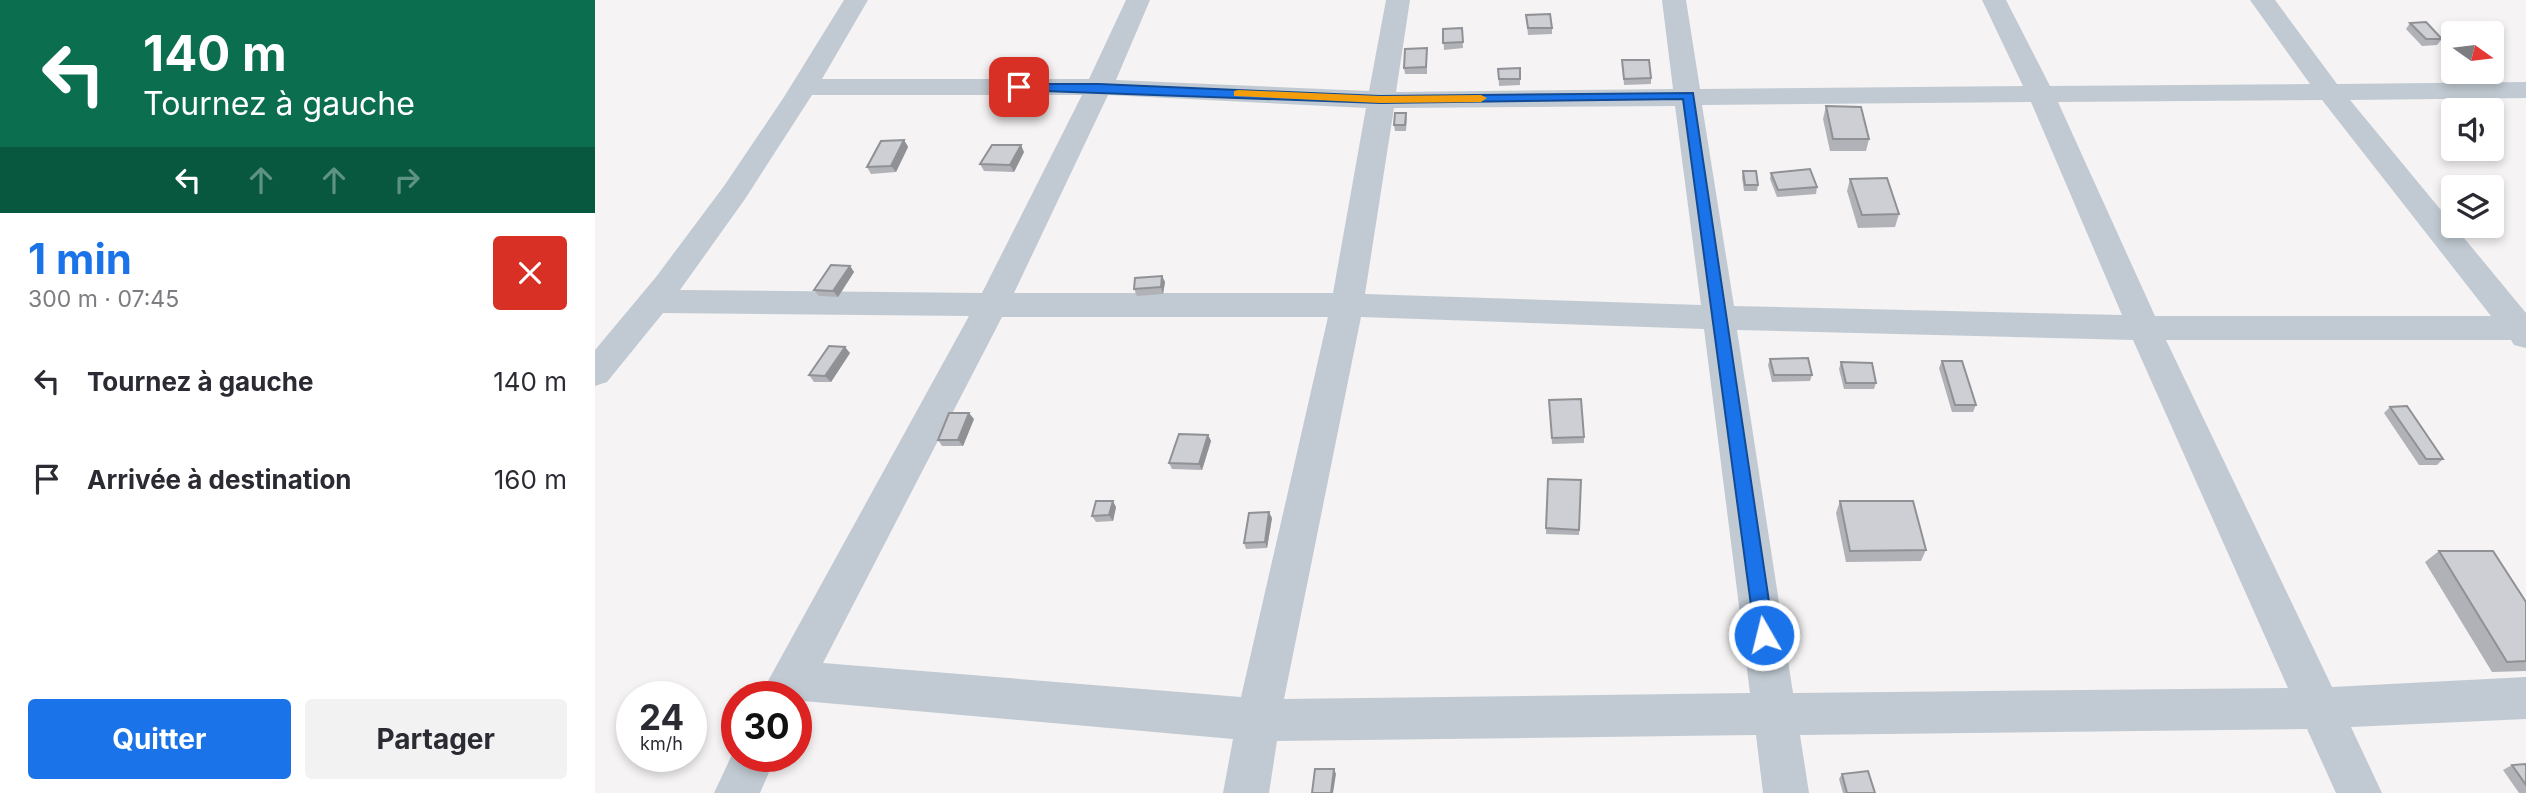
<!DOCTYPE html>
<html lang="fr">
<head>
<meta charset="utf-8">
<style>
	:root { --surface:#fff; --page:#f2f2f3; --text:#2b2b33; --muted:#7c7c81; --accent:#1a73e8 }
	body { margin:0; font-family:Inter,sans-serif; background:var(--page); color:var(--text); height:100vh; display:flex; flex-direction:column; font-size:26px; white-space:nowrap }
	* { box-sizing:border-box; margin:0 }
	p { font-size:23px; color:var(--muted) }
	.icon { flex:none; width:38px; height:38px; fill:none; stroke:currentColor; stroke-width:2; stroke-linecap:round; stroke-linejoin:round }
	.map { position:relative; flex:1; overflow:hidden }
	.sheet { display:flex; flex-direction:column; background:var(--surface); width:595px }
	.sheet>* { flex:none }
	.hud { background:#0b6e4f; color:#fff; overflow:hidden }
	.needle { width:46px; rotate:104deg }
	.tools { position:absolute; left:1846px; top:21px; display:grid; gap:14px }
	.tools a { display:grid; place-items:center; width:63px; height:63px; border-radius:7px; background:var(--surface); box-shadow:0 4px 10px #0003; font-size:35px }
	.speed { position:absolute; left:21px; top:681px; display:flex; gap:14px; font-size:35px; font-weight:700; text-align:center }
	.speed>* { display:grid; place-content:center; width:91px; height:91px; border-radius:50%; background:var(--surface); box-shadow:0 4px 10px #0003; line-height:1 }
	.speed small { font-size:18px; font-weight:400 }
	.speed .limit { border:10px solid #d22; background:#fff; color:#111 }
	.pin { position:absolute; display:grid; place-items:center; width:60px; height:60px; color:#fff; margin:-30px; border-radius:14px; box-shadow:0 4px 10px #0006 }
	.me { position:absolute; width:77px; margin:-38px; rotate:352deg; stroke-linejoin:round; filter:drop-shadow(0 0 5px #0008) }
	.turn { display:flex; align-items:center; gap:24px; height:147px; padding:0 28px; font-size:32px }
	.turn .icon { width:91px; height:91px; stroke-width:2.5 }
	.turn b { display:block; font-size:49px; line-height:60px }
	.lanes { display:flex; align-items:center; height:66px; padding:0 28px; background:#0003; justify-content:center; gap:35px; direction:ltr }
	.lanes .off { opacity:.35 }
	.round { display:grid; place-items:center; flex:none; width:74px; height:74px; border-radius:7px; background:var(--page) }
	.summary { display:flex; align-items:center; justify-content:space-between; height:119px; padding:0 28px }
	h1 { font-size:42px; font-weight:700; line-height:52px; color:var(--accent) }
	.cta { display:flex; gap:14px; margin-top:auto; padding:14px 28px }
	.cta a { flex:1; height:80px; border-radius:7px; background:var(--accent); color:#fff; font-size:28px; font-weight:700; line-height:80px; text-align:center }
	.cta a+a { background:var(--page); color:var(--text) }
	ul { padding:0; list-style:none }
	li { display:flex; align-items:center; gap:21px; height:98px; padding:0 28px }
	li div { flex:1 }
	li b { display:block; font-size:26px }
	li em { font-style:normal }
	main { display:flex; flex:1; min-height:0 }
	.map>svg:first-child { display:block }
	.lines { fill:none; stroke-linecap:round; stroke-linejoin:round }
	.street { fill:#c1cad2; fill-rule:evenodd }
	.wall { fill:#b0b2b7 }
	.shaded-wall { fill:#909195 }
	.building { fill:#cdcfd5; stroke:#909195; stroke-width:2 }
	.route { fill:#1a73e8; stroke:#114b97; stroke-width:2 }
	.slow { fill:#f59e0b }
</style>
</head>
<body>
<main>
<section class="sheet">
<div class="hud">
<div class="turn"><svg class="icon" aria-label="left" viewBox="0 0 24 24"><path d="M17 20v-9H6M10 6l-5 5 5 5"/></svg><div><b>140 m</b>Tournez à gauche</div></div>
<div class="lanes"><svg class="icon" aria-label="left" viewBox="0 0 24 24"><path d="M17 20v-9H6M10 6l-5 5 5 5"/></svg><svg class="icon off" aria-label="ahead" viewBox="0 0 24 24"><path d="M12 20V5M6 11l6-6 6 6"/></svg><svg class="icon off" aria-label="ahead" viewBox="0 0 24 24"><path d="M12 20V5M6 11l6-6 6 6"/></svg><svg class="icon off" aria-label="right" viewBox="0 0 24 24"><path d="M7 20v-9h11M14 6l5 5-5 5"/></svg></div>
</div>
<div class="summary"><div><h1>1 min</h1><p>300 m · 07:45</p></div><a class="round" style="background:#d93025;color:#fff"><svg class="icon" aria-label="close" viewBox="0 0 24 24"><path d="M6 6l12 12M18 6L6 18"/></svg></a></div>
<ul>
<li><svg class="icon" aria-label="left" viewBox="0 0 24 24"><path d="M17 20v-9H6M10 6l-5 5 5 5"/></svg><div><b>Tournez à gauche</b></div><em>140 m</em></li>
<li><svg class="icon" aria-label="arrive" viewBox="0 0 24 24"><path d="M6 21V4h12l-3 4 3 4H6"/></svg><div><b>Arrivée à destination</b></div><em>160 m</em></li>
</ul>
<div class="cta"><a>Quitter</a><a>Partager</a></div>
</section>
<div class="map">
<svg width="1931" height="793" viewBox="0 0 1931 793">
	<rect width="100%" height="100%" fill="#f5f3f3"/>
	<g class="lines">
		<g class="street">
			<path d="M249,0H273L227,79H494L531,0H555L521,80L774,91L791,0H815L801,92L1078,89L1067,0H1091L1105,89L1428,86L1387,0H1411L1455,86L1715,84L1655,0H1680L1742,84L1931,82V98L1755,100L1931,313V348L1919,345L1916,340H1571L1737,687L1931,677V719L1756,727L1787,793H1741L1712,729L1205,735L1214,793H1168L1161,735L682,741L674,793H628L638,739L208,701L201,711V696H167L173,681L374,316L68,313L12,382L0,386V350L61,277L129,186L189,97ZM217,95H487L387,293L85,290L150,199ZM513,95L771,108L738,293H419ZM1727,100L1896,316H1560L1463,102ZM1436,102L1527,315L1139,306L1107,105ZM1080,106L1106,305L770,294L799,108ZM407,317H733L646,697L228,663ZM766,317L1109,329L1155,693L689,699ZM1142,330L1538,340L1693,688L1198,693Z"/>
			<path d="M142,744V756H181L165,793H119Z"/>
		</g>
	</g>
	<g class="wall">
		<path d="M931,15L957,28V34L933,35Z"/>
		<path d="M1815,23L1847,39L1842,45L1827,46L1811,29Z"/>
		<path d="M867,28L868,48L849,50L848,29Z"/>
		<path d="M832,55V74H810L809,68Z"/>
		<path d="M1027,60L1056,78V84L1029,85Z"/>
		<path d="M925,68V85L904,86L903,69Z"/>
		<path d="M1231,106L1274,139L1271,151H1235L1228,119Z"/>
		<path d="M811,113L812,119L811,131H800L799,125Z"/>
		<path d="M309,140L313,147L301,172L276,174L272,167Z"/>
		<path d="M429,152L419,172L389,171L385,164Z"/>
		<path d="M1148,171L1163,185L1162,191H1149L1147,178Z"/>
		<path d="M1176,173L1222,187L1221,194L1182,197L1175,179Z"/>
		<path d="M1255,179L1304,214L1300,227L1263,228L1252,191Z"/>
		<path d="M255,266L259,272L243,297L224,296L219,290Z"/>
		<path d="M567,276L570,282L568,294L542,296L539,289Z"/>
		<path d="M255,353L236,382H219L214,375Z"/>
		<path d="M1175,359L1217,375L1215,381L1177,382L1173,365Z"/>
		<path d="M1347,361L1381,405L1378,412H1357L1344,368Z"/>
		<path d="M1246,362L1281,383L1279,389H1249L1244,369Z"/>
		<path d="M954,400L989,437V443L957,444Z"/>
		<path d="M1795,407L1848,459L1842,465H1824L1789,413Z"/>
		<path d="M379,419L368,446H347L343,440Z"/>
		<path d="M613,435L616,441L607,470L577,469L574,463Z"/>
		<path d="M986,480L984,535L951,534V528Z"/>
		<path d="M1245,501L1331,550L1326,561L1251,562L1241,513Z"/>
		<path d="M521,507L518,521L501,522L497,516Z"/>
		<path d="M677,518L672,548L651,549L649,543Z"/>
		<path d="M1844,551L1931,602V671L1897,672L1830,562Z"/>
		<path d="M1931,764V793H1924L1908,770L1917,765Z"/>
		<path d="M1247,774L1280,793H1248L1244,779Z"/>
	</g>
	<g class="shaded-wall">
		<path d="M309,140L313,147L301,172L296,166Z"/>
		<path d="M426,145L429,152L419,172L415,165Z"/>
		<path d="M255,266L259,272L243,297L238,291Z"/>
		<path d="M567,276L570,282L568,294L566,287Z"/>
		<path d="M250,347L255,353L236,382L230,376Z"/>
		<path d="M374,413L379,419L368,446L363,440Z"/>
		<path d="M613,435L616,441L607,470L604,464Z"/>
		<path d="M518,501L521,507L518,521L514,515Z"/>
		<path d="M674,512L677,518L672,548L670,542Z"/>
		<path d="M739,769L741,774L738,793H736Z"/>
	</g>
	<g class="building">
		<path d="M955,14L957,28H933L931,15Z"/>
		<path d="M1831,22L1847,39H1831L1815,23Z"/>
		<path d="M867,28L868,42L848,43V29Z"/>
		<path d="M832,48L831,67L809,68L810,49Z"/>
		<path d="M1027,60H1054L1056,78L1029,79Z"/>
		<path d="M925,68V79H904L903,69Z"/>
		<path d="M1231,106L1266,107L1274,139H1238Z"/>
		<path d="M800,113H811L810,125H799Z"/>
		<path d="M309,140L296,166L272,167L286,141Z"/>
		<path d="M397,145H426L415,165L385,164Z"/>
		<path d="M1215,169L1222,187L1183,190L1176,173Z"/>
		<path d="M1148,171H1161L1163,185H1150Z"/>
		<path d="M1292,178L1304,214L1267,215L1255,179Z"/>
		<path d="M236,265L255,266L238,291L219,290Z"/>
		<path d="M567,276L566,287L539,289L540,278Z"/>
		<path d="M234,346L250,347L230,376L214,375Z"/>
		<path d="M1213,358L1217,375H1179L1175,359Z"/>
		<path d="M1347,361H1367L1381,405H1360Z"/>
		<path d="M1246,362L1277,363L1281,383H1251Z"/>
		<path d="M986,399L989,437L957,438L954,400Z"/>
		<path d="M1812,406L1848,459H1831L1795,407Z"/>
		<path d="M354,413H374L363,440H343Z"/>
		<path d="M584,434L613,435L604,464L574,463Z"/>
		<path d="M953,479L986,480L984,530L951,528Z"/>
		<path d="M501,501H518L514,515L497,516Z"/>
		<path d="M1245,501H1318L1331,550L1255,551Z"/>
		<path d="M674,512L670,542L649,543L654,513Z"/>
		<path d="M1844,551H1898L1931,602V661L1912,662Z"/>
		<path d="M1931,764V785L1917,765Z"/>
		<path d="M720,769H739L736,793H717Z"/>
		<path d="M1273,771L1280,793H1252L1247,774Z"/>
	</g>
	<path class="route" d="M424,84H504L785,96L1098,93L1179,635L1176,641L1169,644L1163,641L1160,635L1088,99L785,103L420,90L418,87Z"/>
	<path class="slow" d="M643,90L785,96L886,95L892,98L886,102L785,103L639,96V91Z"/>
</svg>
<div class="tools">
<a><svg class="needle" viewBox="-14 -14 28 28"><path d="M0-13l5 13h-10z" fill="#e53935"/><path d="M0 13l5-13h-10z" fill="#7c7c81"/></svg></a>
<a><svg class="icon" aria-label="sound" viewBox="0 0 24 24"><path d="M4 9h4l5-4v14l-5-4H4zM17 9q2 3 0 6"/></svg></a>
<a><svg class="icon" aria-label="layers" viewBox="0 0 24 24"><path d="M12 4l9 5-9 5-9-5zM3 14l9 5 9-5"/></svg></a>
</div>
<div class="speed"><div>24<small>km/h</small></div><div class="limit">30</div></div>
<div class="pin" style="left:424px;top:87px;background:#d93025"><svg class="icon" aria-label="arrive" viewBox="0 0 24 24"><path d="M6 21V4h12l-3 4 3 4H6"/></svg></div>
<svg class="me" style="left:1169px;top:635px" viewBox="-20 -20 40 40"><circle r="17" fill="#1a73e8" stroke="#fff" stroke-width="3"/><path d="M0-11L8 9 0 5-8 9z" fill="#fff"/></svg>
</div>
</main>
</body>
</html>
